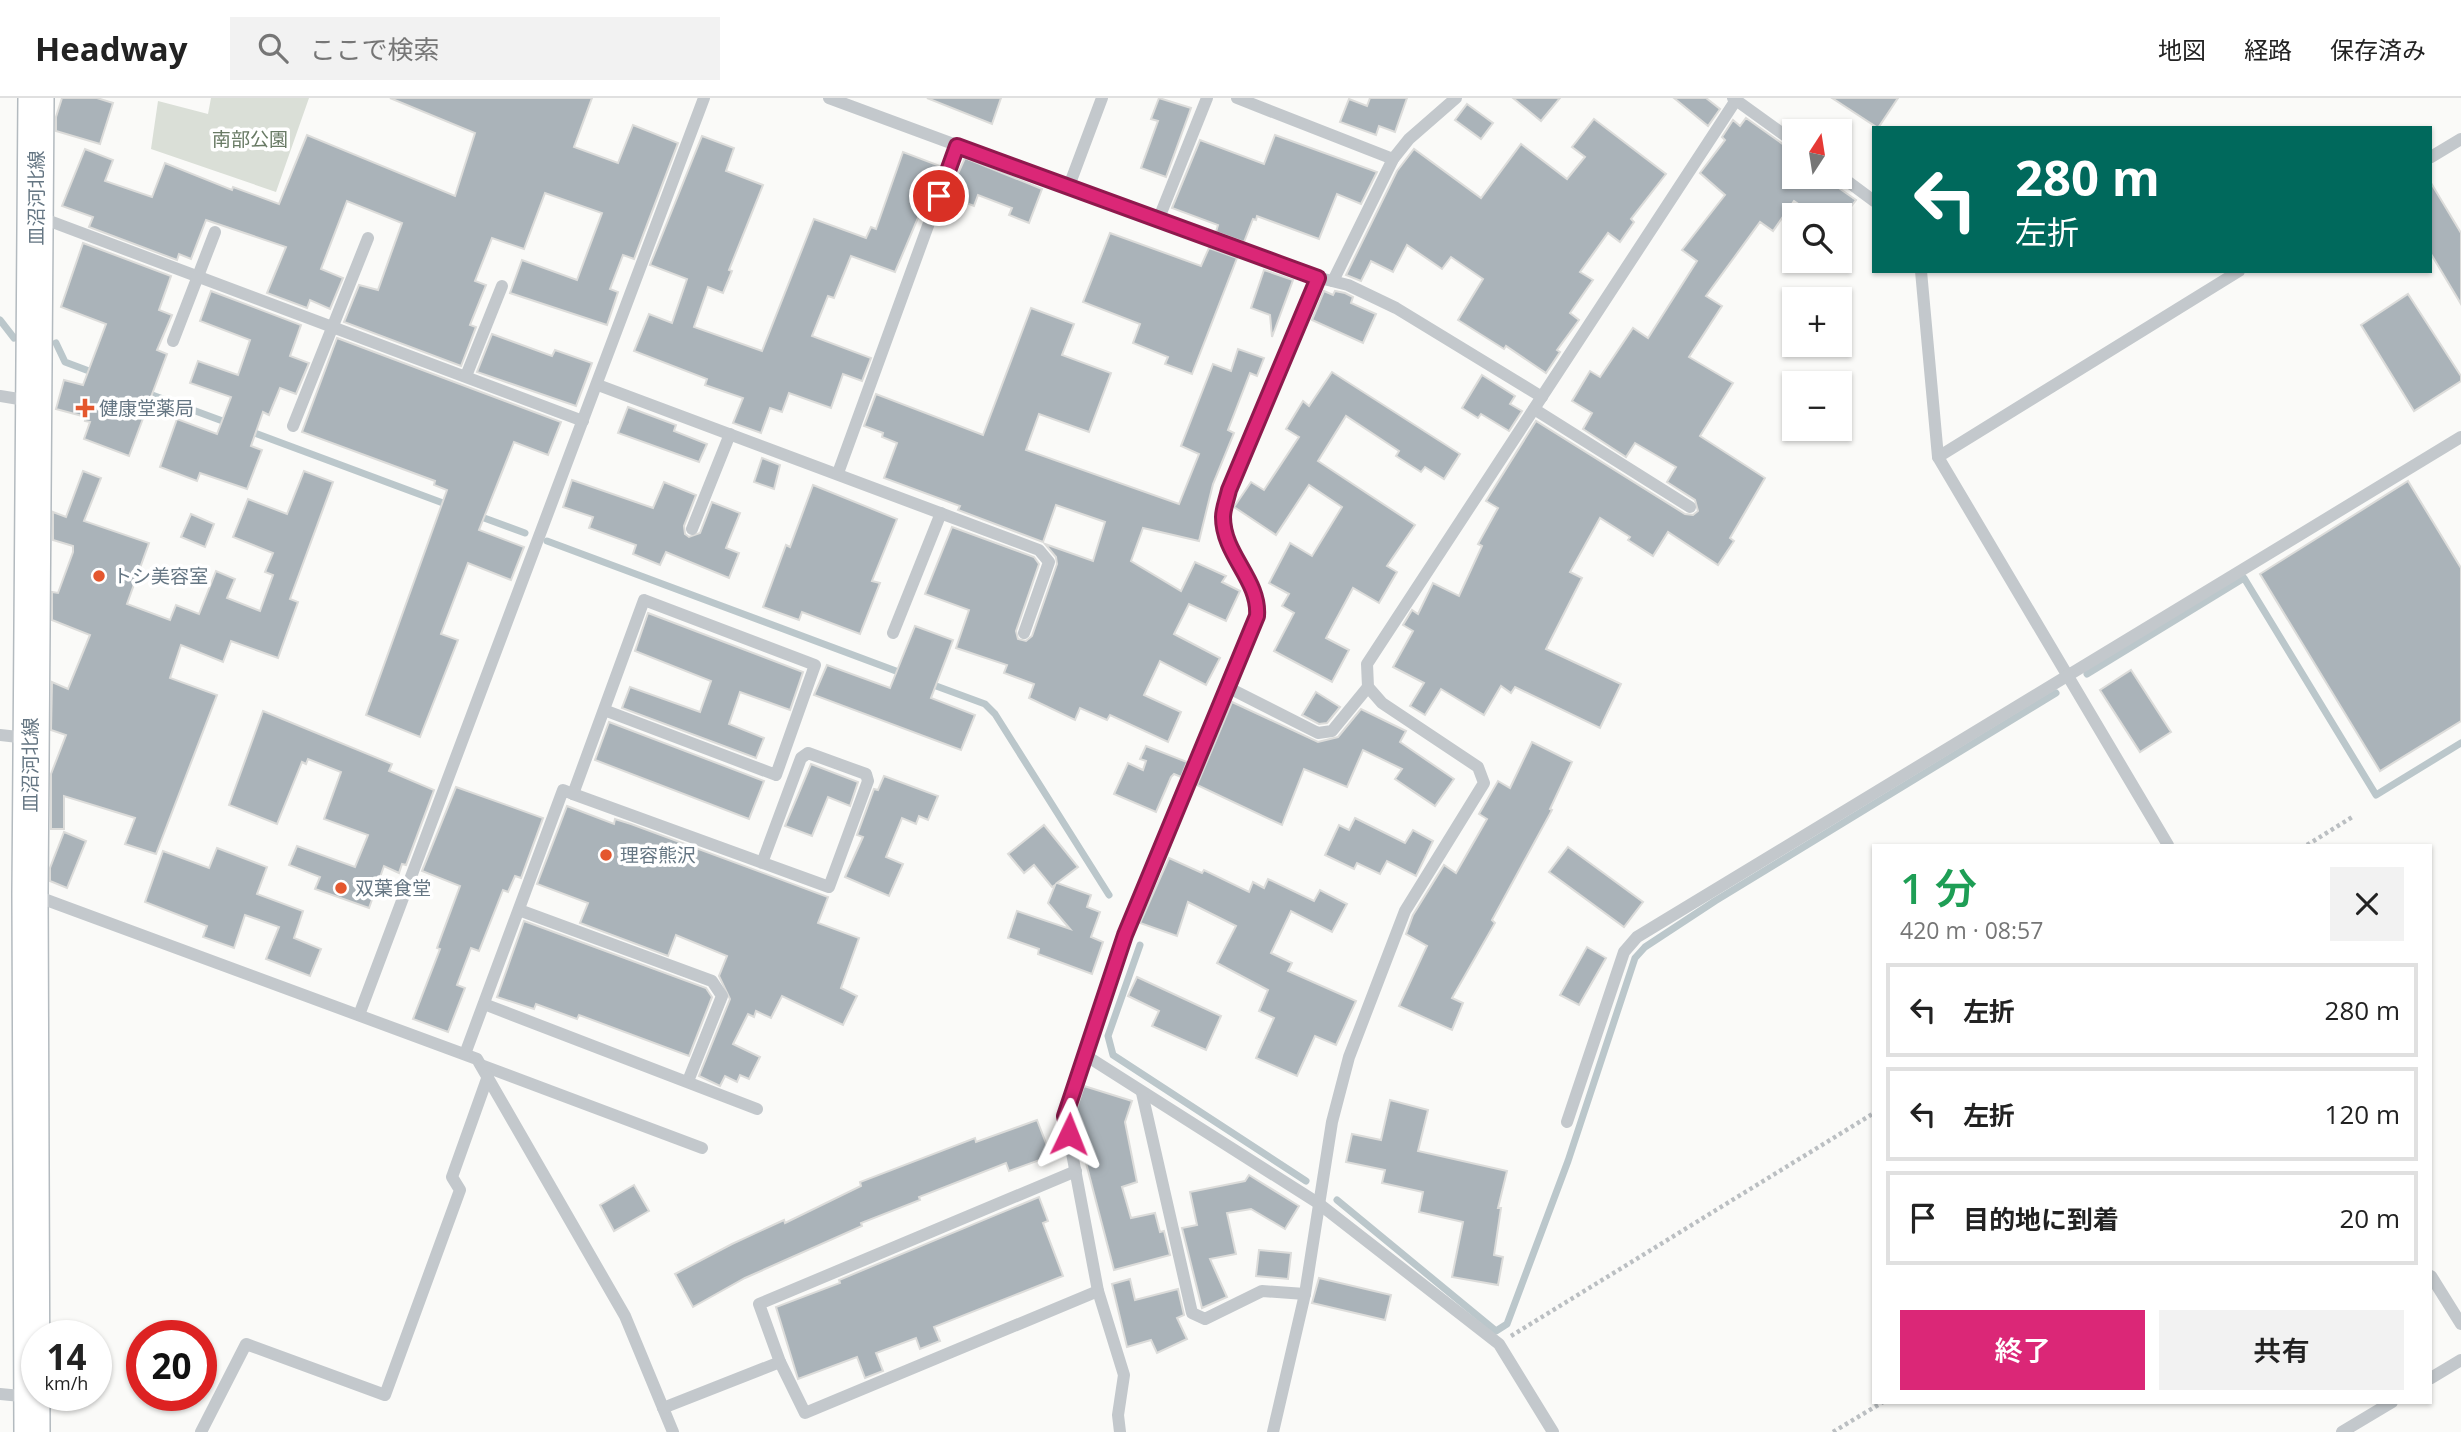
<!DOCTYPE html>
<html lang="ja">
<head>
<meta charset="utf-8">
<style>
	:root { --surface:#fff; --page:#f2f2f2; --text:#222; --muted:#767676; --line:#e0e0e0; --accent:#db2777 }
	body { margin:0; font-family:"Open Sans","Noto Sans JP",sans-serif; background:var(--page); color:var(--text); height:100vh; display:flex; flex-direction:column; font-size:26px; white-space:nowrap }
	* { box-sizing:border-box; margin:0 }
	p { font-size:23px; color:var(--muted) }
	.icon { flex:none; width:38px; height:38px; fill:none; stroke:currentColor; stroke-width:2; stroke-linecap:round; stroke-linejoin:round }
	.map { position:relative; flex:1; overflow:hidden }
	.panel { position:absolute; left:1872px; top:746px; width:560px; height:560px; display:flex; flex-direction:column; background:var(--surface); border-radius:0px; box-shadow:0 2px 5px #0004 }
	.panel>* { flex:none }
	.hud { position:absolute; left:1872px; top:28px; width:560px; height:147px; border-radius:0px; box-shadow:0 2px 5px #0004; background:#00695c; color:#fff; overflow:hidden }
	.needle { width:46px; rotate:12deg }
	.tools { position:absolute; left:1782px; top:21px; display:grid; gap:14px }
	.tools a { display:grid; place-items:center; width:70px; height:70px; border-radius:0px; background:var(--surface); box-shadow:0 2px 5px #0004; font-size:35px }
	.speed { position:absolute; left:21px; top:1222px; display:flex; gap:14px; font-size:35px; font-weight:700; text-align:center }
	.speed>* { display:grid; place-content:center; width:91px; height:91px; border-radius:50%; background:var(--surface); box-shadow:0 2px 5px #0004; line-height:1 }
	.speed small { font-size:18px; font-weight:400 }
	.speed .limit { border:10px solid #d22; background:#fff; color:#111 }
	.pin { position:absolute; display:grid; place-items:center; width:60px; height:60px; color:#fff; margin:-30px; border:4px solid #fff; border-radius:50%; box-shadow:0 2px 7px #0007 }
	.me { position:absolute; width:77px; margin:-38px; rotate:2deg; stroke-linejoin:round; filter:drop-shadow(0 0 5px #0008) }
	.turn { display:flex; align-items:center; gap:24px; height:147px; padding:0 28px; font-size:32px }
	.turn .icon { width:91px; height:91px; stroke-width:2.5 }
	.turn b { display:block; font-size:49px; line-height:60px }
	.round { display:grid; place-items:center; flex:none; width:74px; height:74px; border-radius:0px; background:var(--page) }
	.head { display:flex; align-items:center; justify-content:space-between; height:119px; padding:0 28px }
	h1 { font-size:42px; font-weight:600; line-height:52px; color:#1e9e55 }
	.cta { display:flex; gap:14px; margin-top:auto; padding:14px 28px }
	.cta a { flex:1; height:80px; border-radius:0px; background:var(--accent); color:#fff; font-size:28px; font-weight:600; line-height:80px; text-align:center }
	.cta a+a { background:var(--page); color:var(--text) }
	ul { padding:0; list-style:none }
	li { display:flex; align-items:center; gap:21px; height:94px; margin:0 14px 10px; padding:0 14px; border:4px solid var(--line); border-radius:0px }
	li div { flex:1 }
	li b { display:block; font-size:26px }
	li em { font-style:normal }
	header { display:flex; align-items:center; gap:42px; box-sizing:border-box; height:98px; padding:0 35px; background:var(--surface); border-bottom:2px solid var(--line) }
	header strong { font-size:33px }
	nav { display:flex; gap:38px; margin-inline-start:auto; font-size:24px }
	.search { width:490px; height:63px; background:var(--page); display:flex; align-items:center; gap:18px; box-sizing:border-box; padding:0 24px; border-radius:0px; color:var(--muted); font-size:26px }
	.map>svg:first-child { display:block }
	.green { fill:#dadfd7 }
	.lines { fill:none; stroke-linecap:round; stroke-linejoin:round }
	.stream { stroke:#bbc7cb; stroke-width:7 }
	.building { fill:#aab3b9; stroke:#dcdcda; stroke-width:2 }
	.secondary-casing { stroke:#b3babf; stroke-width:38 }
	.path { stroke:#bbbfc2; stroke-width:4.5; stroke-dasharray:3.5 3.5; stroke-linecap:butt }
	.service { stroke:#c3c8cc; stroke-width:12 }
	.secondary { stroke:#fff; stroke-width:35 }
	.route-casing { stroke:#8e194d; stroke-width:18 }
	.route { stroke:#db2777; stroke-width:12 }
	.poi-dot { fill:#e4572e; stroke:#fff; stroke-width:2.5 }
	.labels { text-anchor:middle; dominant-baseline:central; stroke-width:7; stroke-linejoin:round; paint-order:stroke }
	.park-label { font-size:19px; fill:#687a64; stroke:#fff }
	.street-label { font-size:19px; fill:#657683; stroke:#fff }
	.poi-label { font-size:19px; fill:#657683; stroke:#fff; text-anchor:start }
</style>
</head>
<body>
<header>
<strong>Headway</strong>
<div class="search"><svg class="icon" aria-label="search" viewBox="0 0 24 24"><circle cx="10" cy="10" r="6"/><path d="M15 15l6 6"/></svg>ここで検索</div>
<nav><a>地図</a><a>経路</a><a>保存済み</a></nav>
</header>
<div class="map">
<svg width="2461" height="1334" viewBox="0 0 2461 1334">
	<rect width="100%" height="100%" fill="#fafaf8"/>
	<path class="green" d="M211,0H309L276,94L151,51L158,3L208,16Z"/>
	<g class="lines">
		<g class="stream">
			<path d="M0,222L14,240"/>
			<path d="M56,245L65,264L97,276"/>
			<path d="M144,294L228,325"/>
			<path d="M249,333L451,408"/>
			<path d="M476,417L525,435"/>
			<path d="M547,443L904,576"/>
			<path d="M2087,576L2244,480L2376,697L2461,645"/>
			<path d="M928,585L985,606L995,616L1109,797"/>
			<path d="M1140,847L1108,938L1113,957L1306,1083"/>
			<path d="M1337,1102L1496,1233L1507,1226L1568,1063L1635,860L1645,849L1715,803L2056,595"/>
		</g>
	</g>
	<g class="building">
		<path d="M62,0H97L113,5L100,46L56,33V19Z"/>
		<path d="M390,0H592L574,49L618,65L633,27L678,45L634,161L623,157L610,191L618,194L607,227L510,195L522,162L577,182L602,115L545,95L524,151L492,140L475,183L486,187L470,227L476,229L461,268L344,224L359,187L378,192L402,125L347,103L321,171L343,180L330,211L310,202L307,210L267,195L286,149L206,122L191,161L179,156L177,162L89,129L93,119L62,108L85,51L113,62L105,83L152,99L165,65L232,92L233,89L279,106L307,37L455,98L475,35Z"/>
		<path d="M927,0H1001L992,26Z"/>
		<path d="M1159,0L1191,10L1166,79L1141,70L1158,23L1151,21Z"/>
		<path d="M1370,0H1407L1395,34L1379,28L1376,37L1340,24L1349,1L1367,8Z"/>
		<path d="M1513,0H1560L1541,23Z"/>
		<path d="M1674,0H1706L1720,11L1708,28Z"/>
		<path d="M1832,0H1898L1878,30Z"/>
		<path d="M1467,6L1493,25L1481,41L1455,22Z"/>
		<path d="M1746,20L1794,54V79H1823L1856,102L1845,117H1815L1794,103L1773,133L1760,124L1706,198L1722,208L1689,259L1733,285L1700,338L1765,380L1730,440L1734,443L1718,467L1668,434L1653,458L1628,442L1630,439L1600,420L1570,474L1582,480L1546,551L1621,586L1600,630L1515,589L1511,595L1501,588L1484,617L1441,591L1425,617L1410,608L1424,585L1393,569L1413,533L1403,527L1412,512L1418,516L1433,485L1459,498L1482,448L1478,446L1498,410L1486,403L1536,323L1685,416L1693,417L1698,413L1695,402L1667,384L1676,369L1635,345L1626,359L1583,331L1592,315L1572,303L1590,273L1600,279L1633,230L1648,240L1697,163L1682,152L1725,97L1700,75L1725,42L1722,39L1733,22L1740,28Z"/>
		<path d="M1594,21L1666,76L1631,121L1634,124L1620,144L1608,135L1580,174L1593,182L1570,215L1579,222L1557,252L1560,254L1546,275L1506,248L1504,251L1458,222L1483,181L1451,159L1442,171L1407,147L1393,174L1371,163L1361,183L1346,177L1397,73L1414,51L1481,100L1521,46L1567,81L1585,59L1572,49Z"/>
		<path d="M1275,37L1377,74L1361,106L1337,96L1319,141L1257,118L1256,122L1253,121L1244,144L1216,134L1218,127L1172,110L1200,42L1264,66Z"/>
		<path d="M702,38L734,50L726,73L763,87L729,172L732,173L723,195L708,189L694,229L762,253L814,121L866,140L871,129L876,131L903,54L940,68L895,174L851,158L834,200L828,198L812,238L871,260L862,283L843,276L831,310L789,295L782,314L770,310L761,335L733,325L743,300L705,287L707,281L634,253L649,216L672,225L687,181L650,167Z"/>
		<path d="M965,60L1042,91L1029,125L1009,117L1012,110L978,97L974,108L948,98Z"/>
		<path d="M2431,85L2461,135V206L2431,156Z"/>
		<path d="M1110,135L1201,168L1209,150L1237,160L1192,276L1165,266L1168,259L1133,245L1140,226L1083,204Z"/>
		<path d="M83,145L171,178L159,212L172,217L157,252L167,256L129,358L84,341L90,324L85,323L86,319L56,311L64,282L83,287L106,226L61,209Z"/>
		<path d="M1264,172L1293,182L1272,239L1270,217L1251,210Z"/>
		<path d="M211,193L301,227L290,258L309,265L296,296L280,290L269,317L263,314L251,348L262,352L247,391L200,375L197,383L160,369L177,321L217,336L231,299L190,285L198,263L238,277L250,242L200,223Z"/>
		<path d="M1324,193L1333,197L1335,193L1345,195L1353,199L1351,205L1376,216L1363,245L1312,222Z"/>
		<path d="M2408,196L2461,278V283L2414,313L2361,227Z"/>
		<path d="M1031,210L1074,226L1062,257L1111,275L1089,334L1039,316L1026,352L1179,406L1199,356L1181,348L1213,266L1231,273L1238,251L1264,260L1257,278L1250,275L1228,332L1234,335L1213,386L1199,443L1143,430L1131,463L1181,493L1195,464L1226,478L1222,484L1240,493L1226,523L1189,506L1174,536L1220,560L1206,587L1160,563L1144,597L1181,614L1168,644L1110,617L1107,622L1080,610L1075,622L1029,600L1034,586L1004,575L1007,567L956,550L969,512L925,496L952,429L1034,459L1039,466L1016,533L1018,541L1026,543L1032,538L1057,466L1056,459L1045,446L1093,463L1105,424L1056,407L1043,444L958,412L960,408L884,380L897,345L882,339L883,335L864,328L876,296L983,337Z"/>
		<path d="M492,236L552,258L555,252L592,265L576,308L477,274Z"/>
		<path d="M337,240L561,324L548,357L514,344L479,432L524,449L511,482L468,465L441,536L458,542L420,639L366,617L447,392L434,387L435,383L302,334Z"/>
		<path d="M1332,274L1460,356L1444,381L1425,369L1421,374L1396,358L1399,353L1346,318L1318,363L1415,427L1387,468L1397,474L1379,505L1353,490L1326,540L1349,552L1332,584L1274,553L1294,515L1282,508L1289,496L1269,485L1290,445L1312,458L1342,409L1309,387L1276,437L1234,409L1251,384L1264,392L1299,339L1286,331L1303,303L1309,308Z"/>
		<path d="M1482,277L1515,298L1510,306L1522,313L1509,333L1481,316L1478,320L1462,310Z"/>
		<path d="M628,309L676,327L674,333L707,346L699,364L618,335Z"/>
		<path d="M762,360L780,367L774,391L754,384Z"/>
		<path d="M83,373L101,380L84,423L149,445L127,506L170,522L176,507L199,516L216,473L235,481L227,500L260,513L273,477L265,474L273,455L233,439L248,401L287,416L304,373L333,384L290,501L298,504L278,560L231,543L223,564L181,547L170,580L217,597L156,756L125,746L135,720L64,698V731H51V676L66,637L51,632L52,584L68,591L90,537L52,522V494L58,495L73,454V448L53,442V414L66,419Z"/>
		<path d="M572,382L653,410L664,384L696,397L684,428L685,436L689,439L700,435L712,404L740,415L726,450L739,455L729,480L666,454L660,467L633,456L636,447L589,430L593,419L563,409Z"/>
		<path d="M2408,383L2461,470V623L2380,673L2260,476Z"/>
		<path d="M813,387L897,421L872,483L880,485L860,536L802,514L799,522L763,509L786,447L790,449Z"/>
		<path d="M191,416L214,426L205,449L181,439Z"/>
		<path d="M648,515L803,574L790,612L740,594L729,626L764,640L756,660L622,610L630,589L700,614L711,583L635,553Z"/>
		<path d="M915,528L953,542L931,600L975,617L961,652L814,597L827,567L890,590Z"/>
		<path d="M2131,572L2171,634L2140,654L2100,592Z"/>
		<path d="M1316,594L1340,609L1327,625L1319,626L1302,617Z"/>
		<path d="M1232,604L1318,644L1338,639L1361,611L1406,633L1400,644L1454,681L1435,708L1395,681L1402,671L1363,652L1347,689L1304,671L1282,727L1197,687Z"/>
		<path d="M263,613L392,666L389,673L434,692L406,767L402,766L399,775L384,768L369,810L315,791L320,779L289,767L297,748L355,769L368,737L324,721L341,674L308,661L306,666L302,664L277,726L229,707Z"/>
		<path d="M609,624L764,683L749,721L595,662Z"/>
		<path d="M1532,644L1572,664L1550,711L1552,712L1492,822L1495,825L1452,900L1463,905L1452,932L1399,908L1427,848L1406,836L1413,817L1444,767L1456,775L1487,721L1479,716L1498,683L1510,690Z"/>
		<path d="M1146,648L1187,664L1181,679L1174,676L1171,679L1156,714L1114,696L1128,665L1143,672L1146,663L1140,661Z"/>
		<path d="M811,666L858,684L850,708L828,699L812,738L785,728Z"/>
		<path d="M884,678L938,698L928,722L919,718L916,726L902,720L886,759L903,766L889,798L845,779L863,739L857,737L874,691L878,692Z"/>
		<path d="M456,689L543,720L521,780L515,778L508,794L503,792L479,853L471,850L457,887L465,890L448,934L413,921L440,851L437,850L460,788L422,773Z"/>
		<path d="M567,708L614,726L615,721L631,726L828,799L818,825L859,840L841,890L857,898L843,927L782,898L771,920L756,913L754,919L748,916L733,946L760,959L749,981L740,977L737,984L725,978L720,988L699,978L730,901L719,878L727,858L676,837L668,858L580,825L588,805L537,786Z"/>
		<path d="M1355,720L1405,745L1413,732L1433,743L1416,778L1387,763L1380,776L1357,765L1354,771L1325,757L1339,727L1349,732Z"/>
		<path d="M1044,727L1078,769L1057,785L1091,797L1087,809L1100,814L1091,839L1103,844L1092,876L1038,856L1039,851L1008,840L1017,813L1070,831L1048,805L1055,787L1052,789L1034,767L1024,775L1008,756Z"/>
		<path d="M64,734L86,743L67,790L50,783V770Z"/>
		<path d="M1568,749L1643,804L1624,829L1549,774Z"/>
		<path d="M217,750L267,769L257,796L303,813L294,840L321,851L310,878L266,861L279,829L245,817L234,850L203,839L207,828L145,804L163,753L209,770Z"/>
		<path d="M1169,760L1202,775L1204,772L1249,794L1253,784L1264,790L1268,781L1314,803L1320,792L1347,806L1332,834L1291,813L1271,855L1292,865L1288,873L1356,903L1336,947L1315,938L1297,978L1256,960L1274,920L1259,913L1268,892L1217,865L1236,828L1188,804L1177,838L1140,825Z"/>
		<path d="M524,823L706,890L712,899L689,958L579,917L577,921L536,906L534,911L497,899Z"/>
		<path d="M1587,849L1606,860L1579,907L1560,897Z"/>
		<path d="M1137,879L1221,918L1206,952L1152,928L1159,913L1128,898Z"/>
		<path d="M1084,988L1132,1003L1125,1024L1137,1084L1122,1089L1131,1120L1155,1115L1160,1134L1164,1133L1170,1157L1114,1172L1074,1019Z"/>
		<path d="M1390,1002L1428,1012L1418,1053L1507,1073L1498,1110H1501L1494,1157L1503,1159L1498,1187L1452,1179L1463,1124L1419,1114L1423,1094L1382,1085L1385,1072L1346,1064L1352,1036L1381,1042Z"/>
		<path d="M1037,1022L1051,1058L1009,1073L1006,1065L919,1099L920,1102L861,1125L862,1128L745,1180L693,1209L675,1176L732,1146L784,1122L785,1125L861,1088L860,1084L975,1040L976,1044Z"/>
		<path d="M1249,1077L1299,1108L1285,1131L1251,1111L1227,1115L1236,1156L1210,1161L1227,1199L1202,1210L1182,1130L1197,1127L1190,1094L1245,1083Z"/>
		<path d="M634,1087L649,1113L614,1133L600,1107Z"/>
		<path d="M1039,1099L1048,1123L1043,1125L1063,1178L934,1229L940,1243L920,1251L916,1240L876,1255L883,1273L865,1280L857,1259L798,1281L776,1209L840,1185L839,1182Z"/>
		<path d="M1259,1152L1291,1155L1288,1181L1256,1178Z"/>
		<path d="M1319,1180L1391,1197L1385,1222L1312,1205Z"/>
		<path d="M1130,1181L1135,1202L1178,1191L1184,1217L1177,1220L1187,1241L1157,1255L1151,1242L1127,1249L1112,1186Z"/>
	</g>
	<g class="lines">
		<g class="secondary-casing">
			<path id="secondary" d="M32,1334L30,796L36,0"/>
		</g>
		<g class="path">
			<path d="M2307,747L2354,718"/>
			<path d="M1511,1238L1874,1015"/>
			<path d="M1833,1334L1883,1304"/>
		</g>
		<g class="service">
			<path d="M829,0L1308,177L1348,187L1396,210L1542,299"/>
			<path d="M1237,0L1393,61"/>
			<path d="M1733,0L1794,44"/>
			<path d="M2431,59L2461,41"/>
			<path d="M1839,77L1874,103"/>
			<path d="M1069,88L1102,0"/>
			<path d="M39,119L583,323"/>
			<path d="M1159,120L1207,0"/>
			<path d="M1921,173L1938,359L2168,747"/>
			<path d="M1333,183L1393,61L1409,41L1456,0"/>
			<path d="M173,243L215,134"/>
			<path d="M466,278L502,188"/>
			<path d="M598,287L1039,452L1049,464L1024,535"/>
			<path d="M0,298L31,303"/>
			<path d="M1534,311L1690,409"/>
			<path d="M293,328L368,140"/>
			<path d="M1938,359L2239,173"/>
			<path d="M838,375L957,48"/>
			<path d="M692,431L730,336"/>
			<path d="M893,535L941,415"/>
			<path d="M1227,589L1318,635L1332,633L1368,589"/>
			<path d="M0,637L27,640"/>
			<path d="M573,696L644,502L815,567L776,677L604,612"/>
			<path d="M33,797L477,961L625,1218L673,1334"/>
			<path d="M519,812L712,883L722,898L688,983"/>
			<path d="M484,906L757,1011"/>
			<path d="M359,917L704,0"/>
			<path d="M465,956L563,692L573,696L829,789L868,683L866,676L808,655L801,660L762,765"/>
			<path d="M1085,957L1318,1105L1499,1246L1553,1334"/>
			<path d="M481,967L702,1050"/>
			<path d="M1142,995L1192,1215L1205,1221L1262,1193L1305,1196"/>
			<path d="M1567,1024L1624,854L1637,839L2461,339"/>
			<path d="M2431,1178L2461,1226"/>
			<path d="M780,1264L805,1315L1098,1193"/>
			<path d="M2431,1280L2461,1262"/>
			<path d="M0,1296L31,1299"/>
			<path d="M663,1310L780,1264L759,1206L1076,1073"/>
			<path d="M201,1334L246,1246L385,1297L460,1092L452,1079L488,978"/>
			<path d="M1120,1334L1118,1317L1124,1277L1098,1193L1065,1018L1125,837L1257,518C1260,482 1223,457 1223,419C1223,411 1227,401 1229,392L1318,180"/>
			<path d="M1273,1334L1305,1196L1332,1024L1349,959L1405,813L1484,685L1478,669L1382,605L1368,589L1367,566L1736,2"/>
			<path d="M2342,1334L2392,1304"/>
		</g>
		<use href="#secondary" class="secondary"/>
	</g>
	<g class="lines">
		<g class="route-casing">
			<path id="route" d="M939,98L957,48L1318,180L1229,392C1227,401 1223,411 1223,419C1223,457 1260,482 1257,518L1125,837L1065,1018L1069,1036"/>
		</g>
		<use href="#route" class="route"/>
	</g>
	<g class="poi-dot">
		<path d="M81.5 299.5h7v7h7v7h-7v7h-7v-7h-7v-7h7z"/>
		<circle cx="99" cy="478" r="7"/>
		<circle cx="606" cy="757" r="7"/>
		<circle cx="341" cy="790" r="7"/>
	</g>
	<g class="labels">
		<g class="park-label">
			<text x="250" y="41">南部公園</text>
		</g>
		<g class="street-label">
			<text transform="translate(36 100) rotate(-90)">皿沼河北線</text>
			<text transform="translate(30 667) rotate(-90)">皿沼河北線</text>
		</g>
		<g class="poi-label">
			<text x="99" y="310">健康堂薬局</text>
			<text x="113" y="478">トシ美容室</text>
			<text x="620" y="757">理容熊沢</text>
			<text x="355" y="790">双葉食堂</text>
		</g>
	</g>
</svg>
<div class="tools">
<a><svg class="needle" viewBox="-14 -14 28 28"><path d="M0-13l5 13h-10z" fill="#e53935"/><path d="M0 13l5-13h-10z" fill="#767676"/></svg></a>
<a><svg class="icon" aria-label="search" viewBox="0 0 24 24"><circle cx="10" cy="10" r="6"/><path d="M15 15l6 6"/></svg></a>
<a>+</a>
<a>−</a>
</div>
<div class="speed"><div>14<small>km/h</small></div><div class="limit">20</div></div>
<div class="pin" style="left:939px;top:98px;background:#d93025"><svg class="icon" aria-label="arrive" viewBox="0 0 24 24"><path d="M6 21V4h12l-3 4 3 4H6"/></svg></div>
<svg class="me" style="left:1069px;top:1036px" viewBox="-20 -20 40 40"><path d="M0-17L14 15 0 8-14 15z" fill="#db2777" stroke="#fff" stroke-width="4"/></svg>
<div class="hud">
<div class="turn"><svg class="icon" aria-label="left" viewBox="0 0 24 24"><path d="M17 20v-9H6M10 6l-5 5 5 5"/></svg><div><b>280 m</b>左折</div></div>
</div>
<section class="panel">
<div class="head"><div><h1>1 分</h1><p>420 m · 08:57</p></div><a class="round"><svg class="icon" aria-label="close" viewBox="0 0 24 24"><path d="M6 6l12 12M18 6L6 18"/></svg></a></div>
<ul>
<li><svg class="icon" aria-label="left" viewBox="0 0 24 24"><path d="M17 20v-9H6M10 6l-5 5 5 5"/></svg><div><b>左折</b></div><em>280 m</em></li>
<li><svg class="icon" aria-label="left" viewBox="0 0 24 24"><path d="M17 20v-9H6M10 6l-5 5 5 5"/></svg><div><b>左折</b></div><em>120 m</em></li>
<li><svg class="icon" aria-label="arrive" viewBox="0 0 24 24"><path d="M6 21V4h12l-3 4 3 4H6"/></svg><div><b>目的地に到着</b></div><em>20 m</em></li>
</ul>
<div class="cta"><a>終了</a><a>共有</a></div>
</section>
</div>
</body>
</html>
